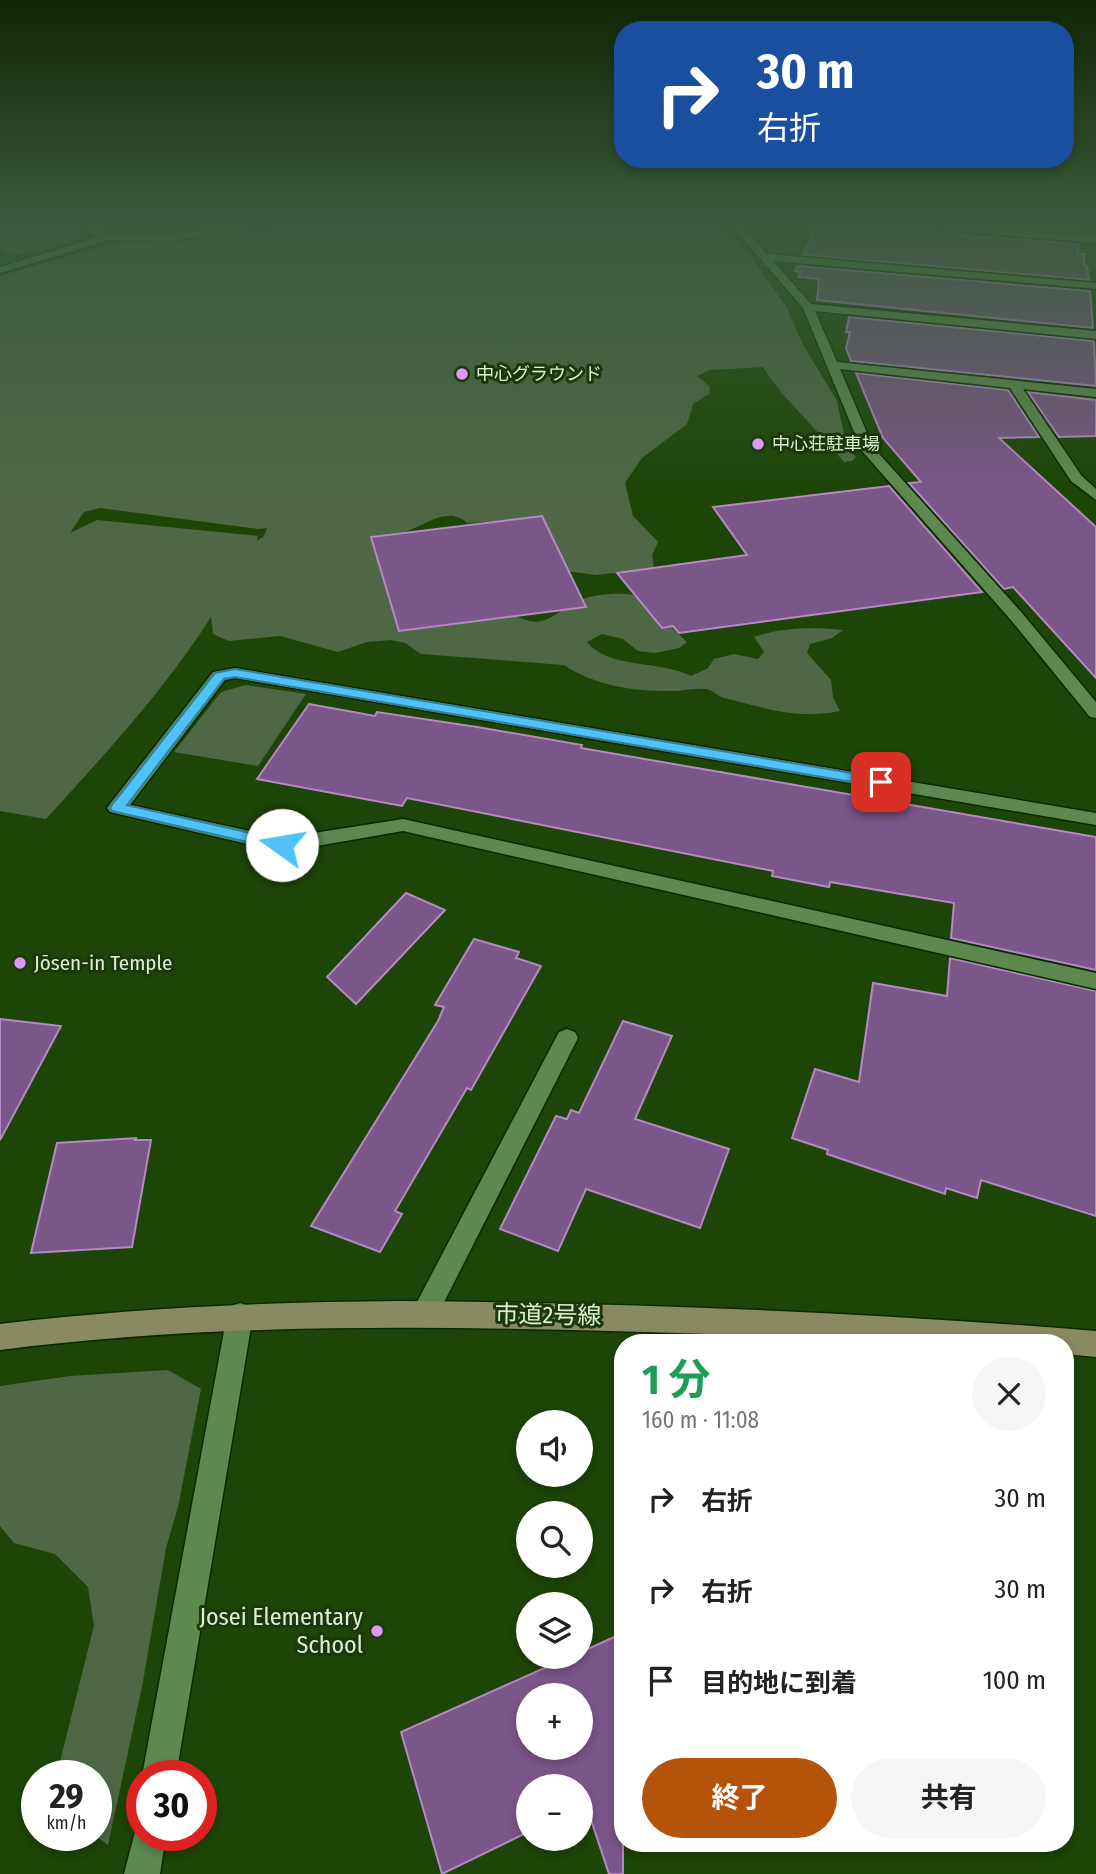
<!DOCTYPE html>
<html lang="ja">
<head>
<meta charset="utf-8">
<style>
	:root { --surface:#fff; --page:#f6f6f6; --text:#222; --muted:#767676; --accent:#b45309 }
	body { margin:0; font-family:"Fira Sans Condensed","Noto Sans JP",sans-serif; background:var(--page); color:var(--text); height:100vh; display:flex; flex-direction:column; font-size:26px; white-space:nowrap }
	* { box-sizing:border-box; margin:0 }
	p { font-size:23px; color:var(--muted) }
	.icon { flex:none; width:38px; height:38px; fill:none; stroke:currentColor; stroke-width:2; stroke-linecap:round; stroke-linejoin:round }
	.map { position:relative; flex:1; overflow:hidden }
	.sheet { position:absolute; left:614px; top:1334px; width:460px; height:518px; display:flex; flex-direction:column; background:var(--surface); border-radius:28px; box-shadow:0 4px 10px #0003 }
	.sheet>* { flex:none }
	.guide { position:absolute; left:614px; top:21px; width:460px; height:147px; border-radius:28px; box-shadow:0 4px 10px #0003; background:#1a4fa0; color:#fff; overflow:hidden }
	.fabs { position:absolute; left:516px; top:1410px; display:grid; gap:14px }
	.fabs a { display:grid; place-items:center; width:77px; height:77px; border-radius:50%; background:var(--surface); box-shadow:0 4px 10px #0003; font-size:35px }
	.speed { position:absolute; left:21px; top:1760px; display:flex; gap:14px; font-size:35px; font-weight:700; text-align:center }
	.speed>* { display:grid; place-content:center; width:91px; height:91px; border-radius:50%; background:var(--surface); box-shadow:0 4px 10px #0003; line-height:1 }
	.speed small { font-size:18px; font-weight:400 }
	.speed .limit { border:10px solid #d22; background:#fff; color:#111 }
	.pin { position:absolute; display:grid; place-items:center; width:60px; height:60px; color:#fff; margin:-30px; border-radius:14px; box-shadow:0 4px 10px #0006 }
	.me { position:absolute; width:77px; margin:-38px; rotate:283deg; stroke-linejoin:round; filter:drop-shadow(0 0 5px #0008) }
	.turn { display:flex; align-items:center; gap:24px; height:147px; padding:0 28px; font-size:32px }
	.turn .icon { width:91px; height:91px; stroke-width:2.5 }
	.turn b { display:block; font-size:49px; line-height:60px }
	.round { display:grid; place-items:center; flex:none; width:74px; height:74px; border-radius:37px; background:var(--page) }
	.headline { display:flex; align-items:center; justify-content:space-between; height:119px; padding:0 28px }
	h1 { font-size:42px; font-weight:700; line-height:52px; color:#1e9e55 }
	.primary-button { display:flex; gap:14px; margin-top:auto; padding:14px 28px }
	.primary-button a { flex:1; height:80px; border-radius:42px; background:var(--accent); color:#fff; font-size:28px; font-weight:700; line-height:80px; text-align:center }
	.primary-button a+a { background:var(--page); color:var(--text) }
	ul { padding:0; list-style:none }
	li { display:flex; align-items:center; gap:21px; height:91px; padding:0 28px }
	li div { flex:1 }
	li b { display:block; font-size:26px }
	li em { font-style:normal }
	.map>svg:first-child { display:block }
	.green { fill:#4e6845; fill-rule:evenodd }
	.building { fill:#7b5688; stroke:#b589c4; stroke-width:2; fill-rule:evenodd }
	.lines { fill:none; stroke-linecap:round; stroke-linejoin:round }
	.street-casing { stroke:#0a2900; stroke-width:3 }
	.secondary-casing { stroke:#0a2900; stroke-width:3 }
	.street { fill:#5e894e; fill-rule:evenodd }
	.secondary { fill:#898a62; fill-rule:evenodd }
	.route { fill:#4fc3f7; stroke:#337fa1; stroke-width:2 }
	.poi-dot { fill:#dd99f4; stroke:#1a380c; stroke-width:2.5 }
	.labels { text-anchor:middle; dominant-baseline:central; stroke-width:6; stroke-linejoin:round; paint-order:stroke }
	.far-poi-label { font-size:18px; fill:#d9f1d1; stroke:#1a380c; text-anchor:start }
	.poi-label { font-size:21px; fill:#d9f1d1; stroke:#1a380c; text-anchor:start }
	.near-street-label { font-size:24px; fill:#d9f1d1; stroke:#1a380c }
	.near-poi-label { font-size:24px; fill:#d9f1d1; stroke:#1a380c; text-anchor:end }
</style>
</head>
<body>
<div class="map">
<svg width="1096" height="1874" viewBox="0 0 1096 1874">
	<rect width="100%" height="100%" fill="#1d4507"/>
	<g class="green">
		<path d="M0,225H80L84,233C76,247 21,256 5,255L0,250Z"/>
		<path d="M286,225H723L751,257L787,308L802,343L837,401L847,448L856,457L852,461L844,462C818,429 785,402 763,367L710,370L697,376L710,387L709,394L693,404L687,424L642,458L625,483L633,516L658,542L652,555L654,568L597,575L566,571L524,519L467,523C450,506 428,523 410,530C398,535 384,536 372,538L400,631L516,616C547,632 555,610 580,600C593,594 627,591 640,597C645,599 678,634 687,642L679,648L655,653L638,651L623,639L602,634L587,642C608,669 660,660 691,676L708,668L714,659L734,654L758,659L764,652L754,637C783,627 813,627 843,630L832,638L810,644L807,653L831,680L833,697L840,711C795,720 767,708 724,698C717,696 712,689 705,689C696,688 687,690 678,691C639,692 597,687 564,665L421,654L405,643L391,640L367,642L338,652L280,636L229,641L213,634L211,617C164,691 105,754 46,819L0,811V276L120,241H138ZM100,508L258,529L267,528L264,536L257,541L258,536L97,520L70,533L84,512Z"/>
		<path d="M246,685L306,694L258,766L174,752L221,692Z"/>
		<path d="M168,1370L201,1389L178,1507L166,1548L142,1687L108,1845L96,1836V1776H61L59,1766L94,1626L88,1587L55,1554L14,1543L0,1526V1386L70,1376Z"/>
	</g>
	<g class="building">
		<path d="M816,225H906L913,231L1078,244V254H1084V265L1087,266L1089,280L803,255Z"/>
		<path d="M979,225H1077V233Z"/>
		<path d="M798,266L1090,291L1093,328L817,300L819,279L798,277L801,272L795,271Z"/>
		<path d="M849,317L1094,341L1096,386L851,361L846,348L850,332H846Z"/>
		<path d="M856,373L1008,390L1039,437L999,438L1096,527V678L1013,587L1004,589L909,483L921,482L883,438Z"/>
		<path d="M1028,392L1096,400V436L1059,437Z"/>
		<path d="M889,486L982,592L679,633L673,626L662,628L617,573L747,555L713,507Z"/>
		<path d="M542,516L586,607L399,631L371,537Z"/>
		<path d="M309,704L375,716L377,712L477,727L582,745L581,748L1096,837V970L951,938L954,903L830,882L829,887L772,876L773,871L407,798L402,806L257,779Z"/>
		<path d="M406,893L445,910L356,1004L327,977Z"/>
		<path d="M474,939L519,952L516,958L541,966L471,1090L467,1088L395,1211L402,1214L380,1252L311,1226L438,1021L444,1007L435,1005Z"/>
		<path d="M950,958L1096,991V1216L981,1180L977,1198L946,1188L945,1194L827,1154L828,1150L792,1138L815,1069L859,1082L873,983L947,996Z"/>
		<path d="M0,1019L61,1026L0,1140Z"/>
		<path d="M623,1021L672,1036L635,1119L729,1149L700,1228L586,1189L558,1251L500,1229L556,1116L567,1119L571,1110L579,1113Z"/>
		<path d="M136,1138L135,1140H151L132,1247L31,1253L57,1143Z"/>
		<path d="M623,1633V1874H609L586,1805L581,1807V1787H528V1832L442,1874L401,1732L569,1657H581V1652ZM528,1696H581V1748H528Z"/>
	</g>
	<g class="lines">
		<g class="street-casing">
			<g id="street">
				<path d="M84,225H94L107,234L147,236L240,225H264L259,228L172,241L110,240L0,273V267L98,237L87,232Z"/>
				<path d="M731,225H741L767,254L1096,283V289L773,261L811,304L1096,331V339L815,311L837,362L1096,389V397L1023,389L1081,475L1096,489V500L1071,481L1010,388L840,369L873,447L1022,613L1096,702V718L1090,717L1010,619L862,451L803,308Z"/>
				<path d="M908,225H948L1096,237V243L913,228Z"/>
				<path d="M235,668L1096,813V825L235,678L225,680L130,805L282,838L403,819L1096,973V989L403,831L282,852L110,812L107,808L110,804L213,672Z"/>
				<path d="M567,1029L575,1032L578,1038L434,1322L425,1325L416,1322L412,1313L416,1304L559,1032Z"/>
				<path d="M240,1303L249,1306L253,1315L176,1776H142L227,1315L231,1306Z"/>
				<path d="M142,1822V1836H166L160,1874H124L137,1824Z"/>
			</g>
		</g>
		<g class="secondary-casing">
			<path id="secondary" d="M400,1301C633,1303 865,1312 1096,1331V1357L1066,1354V1342C709,1342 356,1305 0,1350V1324C133,1308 266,1302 400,1301Z"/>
		</g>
		<use href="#street" class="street"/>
		<use href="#secondary" class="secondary"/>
	</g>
	<linearGradient id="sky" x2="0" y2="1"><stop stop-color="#102604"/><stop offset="0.46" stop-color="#3a5c3c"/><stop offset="1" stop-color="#3a5c3c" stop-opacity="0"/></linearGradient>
	<rect width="1096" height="487" fill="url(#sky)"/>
	<path class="route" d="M235,669L881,778L888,782L881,787L235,677L224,679L127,805L282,840L287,841L290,845L287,848L282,850L112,811L110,808L112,805L215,673Z"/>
	<g class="poi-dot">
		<circle cx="462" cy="374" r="7"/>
		<circle cx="758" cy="444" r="7"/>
		<circle cx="20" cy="963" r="7"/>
		<circle cx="377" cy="1631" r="7"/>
	</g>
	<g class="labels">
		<g class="far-poi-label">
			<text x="476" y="374">中心グラウンド</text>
			<text x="772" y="444">中心荘駐車場</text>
		</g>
		<g class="poi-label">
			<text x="34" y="963">Jōsen-in Temple</text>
		</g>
		<g class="near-street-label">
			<text transform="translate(548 1315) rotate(1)">市道2号線</text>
		</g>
		<g class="near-poi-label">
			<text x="363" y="1617">Josei Elementary<tspan x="363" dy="28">School</tspan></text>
		</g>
	</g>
</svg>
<div class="fabs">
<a><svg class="icon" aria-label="sound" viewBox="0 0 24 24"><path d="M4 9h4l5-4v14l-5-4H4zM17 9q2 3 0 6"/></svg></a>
<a><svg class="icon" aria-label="search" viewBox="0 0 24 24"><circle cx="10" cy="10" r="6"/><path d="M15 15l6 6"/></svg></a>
<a><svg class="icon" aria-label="layers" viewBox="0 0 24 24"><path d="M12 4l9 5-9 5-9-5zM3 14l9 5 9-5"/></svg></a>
<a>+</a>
<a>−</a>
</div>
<div class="speed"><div>29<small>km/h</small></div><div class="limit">30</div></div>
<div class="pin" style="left:881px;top:782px;background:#d93025"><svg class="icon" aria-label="arrive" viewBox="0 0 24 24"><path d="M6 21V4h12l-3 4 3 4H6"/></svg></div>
<svg class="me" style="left:282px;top:845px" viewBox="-20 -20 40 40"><circle r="19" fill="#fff"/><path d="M0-13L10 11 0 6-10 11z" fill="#4fc3f7"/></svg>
<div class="guide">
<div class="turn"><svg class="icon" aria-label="right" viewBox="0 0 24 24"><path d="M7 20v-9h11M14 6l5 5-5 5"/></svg><div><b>30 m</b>右折</div></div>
</div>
<section class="sheet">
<div class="headline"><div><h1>1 分</h1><p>160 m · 11:08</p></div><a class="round"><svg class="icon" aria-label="close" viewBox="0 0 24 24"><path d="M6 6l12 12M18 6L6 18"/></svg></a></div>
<ul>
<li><svg class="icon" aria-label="right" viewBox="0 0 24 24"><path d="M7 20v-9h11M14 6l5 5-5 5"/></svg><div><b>右折</b></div><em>30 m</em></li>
<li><svg class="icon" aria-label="right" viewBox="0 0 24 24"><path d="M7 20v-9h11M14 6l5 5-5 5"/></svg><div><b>右折</b></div><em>30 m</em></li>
<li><svg class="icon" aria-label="arrive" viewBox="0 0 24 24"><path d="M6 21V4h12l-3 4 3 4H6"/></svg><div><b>目的地に到着</b></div><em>100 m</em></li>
</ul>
<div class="primary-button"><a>終了</a><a>共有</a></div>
</section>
</div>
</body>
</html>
